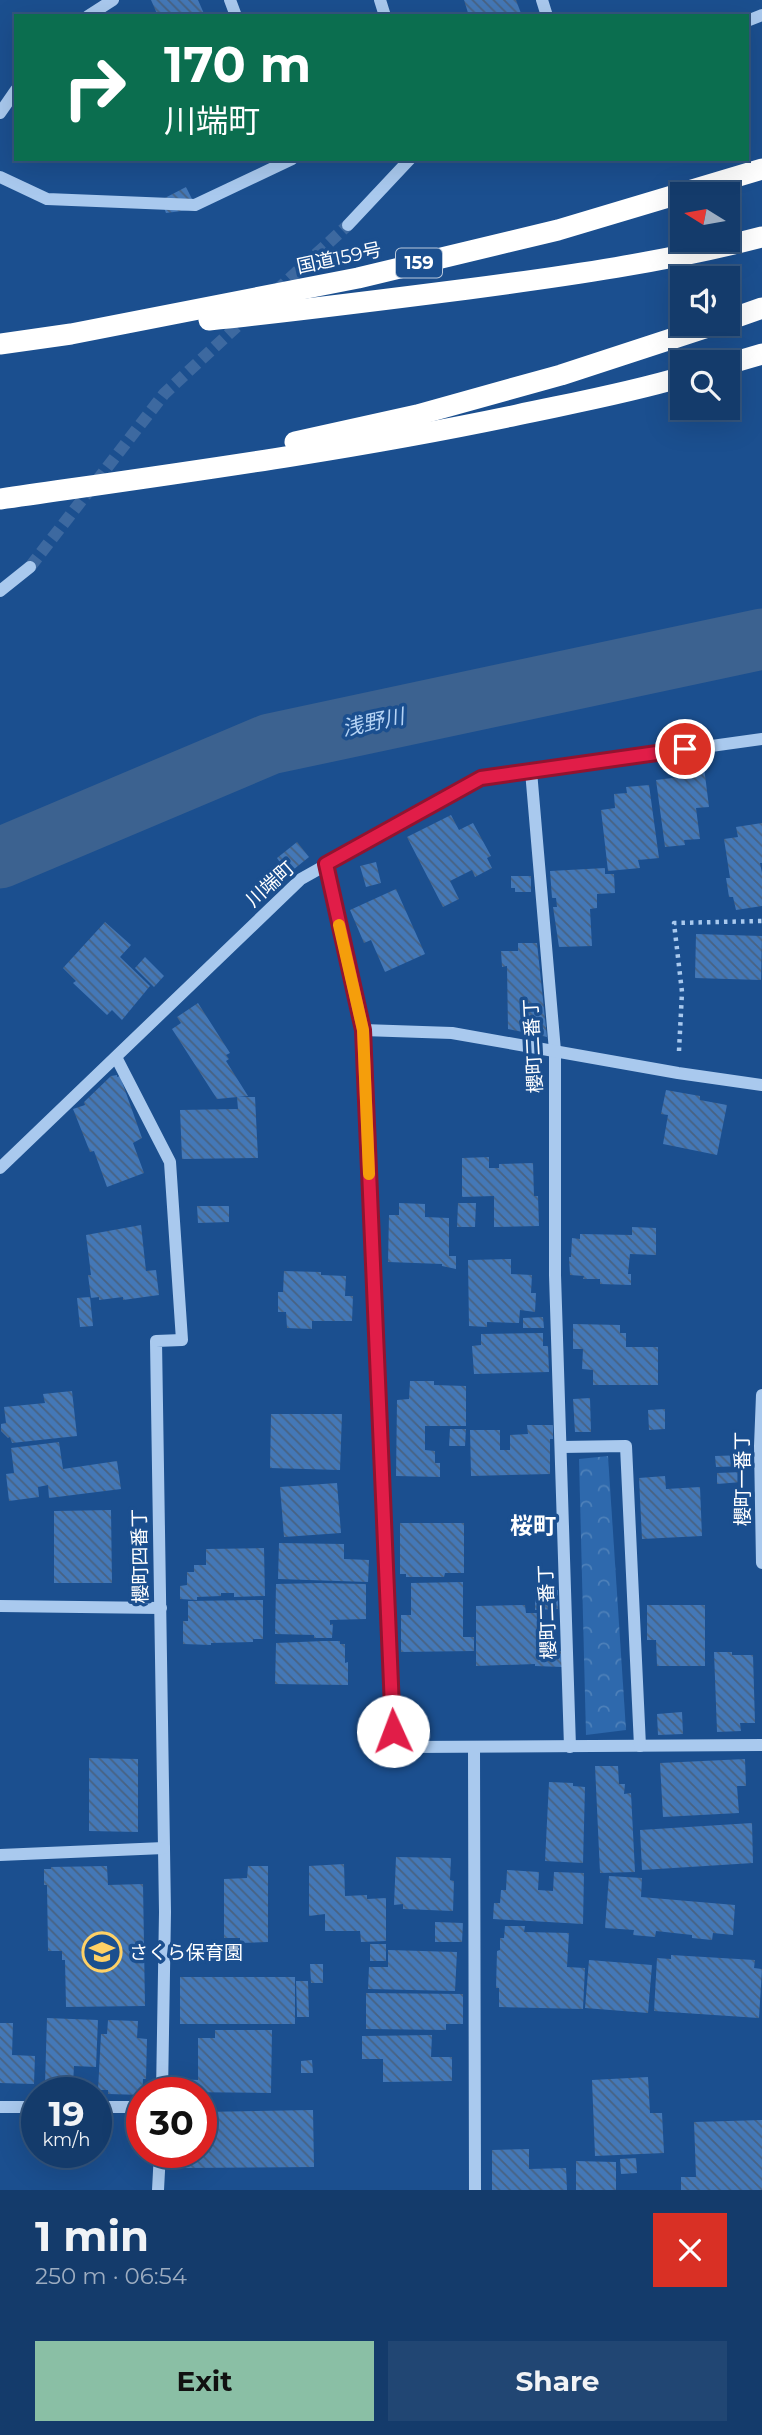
<!DOCTYPE html>
<html lang="en">
<head>
<meta charset="utf-8">
<style>
	:root { --surface:#143b6b; --page:#214673; --text:#f1f3f6; --muted:#9dadc1; --line:#33557e; --accent:#8abfa5 }
	body { margin:0; font-family:Montserrat,"Noto Sans JP",sans-serif; background:var(--page); color:var(--text); height:100vh; display:flex; flex-direction:column; font-size:26px; white-space:nowrap }
	* { box-sizing:border-box; margin:0 }
	p { font-size:23px; color:var(--muted) }
	.icon { flex:none; width:38px; height:38px; fill:none; stroke:currentColor; stroke-width:2; stroke-linecap:round; stroke-linejoin:round }
	.map { position:relative; height:2190px; overflow:hidden }
	.side { display:flex; flex-direction:column; background:var(--surface); flex:1 }
	.side>* { flex:none }
	.banner { position:absolute; left:14px; top:14px; width:735px; height:147px; border-radius:0px; box-shadow:0 7px 28px #0002,0 0 0 2px var(--line); background:#0b6e4f; color:#fff; overflow:hidden }
	.needle { width:46px; rotate:281deg }
	.tools { position:absolute; left:670px; top:182px; display:grid; gap:14px }
	.tools a { display:grid; place-items:center; width:70px; height:70px; border-radius:0px; background:var(--surface); box-shadow:0 7px 28px #0002,0 0 0 2px var(--line); font-size:35px }
	.speed { position:absolute; left:21px; top:2077px; display:flex; gap:14px; font-size:35px; font-weight:700; text-align:center }
	.speed>* { display:grid; place-content:center; width:91px; height:91px; border-radius:50%; background:var(--surface); box-shadow:0 7px 28px #0002,0 0 0 2px var(--line); line-height:1 }
	.speed small { font-size:18px; font-weight:400 }
	.speed .limit { border:10px solid #d22; background:#fff; color:#111 }
	.pin { position:absolute; display:grid; place-items:center; width:60px; height:60px; color:#fff; margin:-30px; border:4px solid #fff; border-radius:50%; box-shadow:0 2px 7px #0007 }
	.me { position:absolute; width:77px; margin:-38px; rotate:358deg; stroke-linejoin:round; filter:drop-shadow(0 0 5px #0008) }
	.turn { display:flex; align-items:center; gap:24px; height:147px; padding:0 35px; font-size:32px }
	.turn .icon { width:91px; height:91px; stroke-width:2.5 }
	.turn b { display:block; font-size:49px; line-height:60px }
	.round { display:grid; place-items:center; flex:none; width:74px; height:74px; border-radius:0px; background:var(--page) }
	.summary { display:flex; align-items:center; justify-content:space-between; height:119px; padding:0 35px }
	h1 { font-size:42px; font-weight:700; line-height:52px }
	.action { display:flex; gap:14px; margin-top:auto; padding:14px 35px }
	.action a { flex:1; height:80px; border-radius:0px; background:var(--accent); color:#111; font-size:28px; font-weight:700; line-height:80px; text-align:center }
	.action a+a { background:var(--page); color:var(--text) }
	.map>svg:first-child { display:block }
	.forest { fill:url(#forest-crowns) }
	.lines { fill:none; stroke-linecap:round; stroke-linejoin:round }
	.river { stroke:#3c6290; stroke-width:61 }
	.building { fill:url(#building-back-hatch) }
	.minor-tunnel { stroke:#3d69a0; stroke-width:12; stroke-dasharray:12 6; stroke-linecap:butt }
	.path { stroke:#a9c9ee; stroke-width:4.5; stroke-dasharray:3.5 5; stroke-linecap:butt }
	.minor { stroke:#a9c9ee; stroke-width:12 }
	.highway { stroke:#fff; stroke-width:21 }
	.route-casing { stroke:#92132f; stroke-width:18 }
	.route { stroke:#e11d48; stroke-width:12 }
	.slow { stroke:#f59e0b; stroke-width:12 }
	.labels { text-anchor:middle; dominant-baseline:central; stroke-width:7; stroke-linejoin:round; paint-order:stroke }
	.shield { fill:#1b4f8f; stroke:#bbcadd; stroke-width:2 }
	.shield-label { font-size:18px; font-weight:bold; fill:#fff }
	.street-label { font-size:19px; fill:#fff; stroke:#1b4f8f }
	.poi-label { font-size:19px; fill:#fff; stroke:#1b4f8f; text-anchor:start }
	.water-label { font-size:21px; font-style:italic; fill:#b5d3f5; stroke:#1b4f8f }
	.quarter-label { font-size:23px; font-weight:bold; fill:#fff; stroke:#1b4f8f }
</style>
</head>
<body>
<div class="map">
<svg width="762" height="2190" viewBox="0 0 762 2190">
	<defs>
		<pattern id="forest-crowns" width="20" height="18" patternUnits="userSpaceOnUse" patternTransform="scale(1.75)"><rect width="20" height="18" fill="#2e69ad"/><path d="M2 6a3 3 0 1 1 6 0M12 15a3 3 0 1 1 6 0" fill="none" stroke="#4d80b9"/></pattern>
		<pattern id="building-back-hatch" width="6" height="6" patternUnits="userSpaceOnUse" patternTransform="scale(1.75)"><rect width="6" height="6" fill="#4478b7"/><path d="M-1 5l2 2M0 0l6 6M5-1l2 2" fill="none" stroke="#486282"/></pattern>
	</defs>
	<rect width="100%" height="100%" fill="#1b4f8f"/>
	<path class="forest" d="M608,1456L626,1730L586,1735L579,1459Z"/>
	<g class="lines">
		<path class="river" d="M0,858L270,744L762,639"/>
	</g>
	<g class="building">
		<path d="M151,0H198L205,16H158Z"/>
		<path d="M464,0H516L522,16H469Z"/>
		<path d="M186,187L197,209L166,213L161,200Z"/>
		<path d="M704,767L709,807L696,808L700,839L684,840L685,845L665,847L656,780L680,777L678,770Z"/>
		<path d="M649,785L659,858L638,860L640,868L608,871L601,810L615,808L614,794L627,793L626,787Z"/>
		<path d="M451,815L459,830L473,823L491,856L487,858L492,868L475,877L472,870L450,881L459,899L443,907L407,837Z"/>
		<path d="M762,823V863H760L762,873V906L736,910L733,897H729L726,878H730L724,839L738,837L736,827Z"/>
		<path d="M297,842L309,857L288,874L277,858Z"/>
		<path d="M376,862L381,883L366,887L360,866Z"/>
		<path d="M605,868V874H614L615,893L597,894V908L590,909L592,946L559,947L553,907H557L556,898H552L550,871Z"/>
		<path d="M511,876H531V892H515V888H511Z"/>
		<path d="M396,889L425,954L385,972L371,940L364,943L350,910Z"/>
		<path d="M105,922L131,945L120,957L150,986L122,1020L112,1010L107,1015L73,983L76,981L63,968Z"/>
		<path d="M696,934L762,936L761,980L695,978Z"/>
		<path d="M518,943H537L547,1037L508,1029L507,966L502,967L501,951H518Z"/>
		<path d="M145,957L164,976L154,987L135,968Z"/>
		<path d="M198,1003L230,1053L226,1055L229,1059L226,1061L248,1096L217,1099L172,1029L181,1023L177,1017Z"/>
		<path d="M117,1075V1077L120,1076L142,1138L133,1143L144,1173L107,1187L94,1151L90,1152L73,1109L85,1105L84,1102L111,1076Z"/>
		<path d="M666,1090L700,1096V1100L727,1105L717,1155L663,1144L668,1115L661,1114Z"/>
		<path d="M237,1097H255L258,1158L182,1159L180,1110L238,1109Z"/>
		<path d="M489,1157V1168H499V1164L533,1163L534,1196H538L539,1226L494,1227V1196L462,1197V1158Z"/>
		<path d="M399,1203L425,1204V1217L449,1218V1256H456V1269L442,1266V1264L388,1262L389,1215H399Z"/>
		<path d="M458,1203H476L475,1227H457Z"/>
		<path d="M197,1206H229V1222L198,1223Z"/>
		<path d="M141,1225L146,1271L156,1270L159,1295L123,1300V1297L99,1300V1297L91,1298L88,1275H91L86,1235Z"/>
		<path d="M632,1227L656,1228V1255L630,1254L628,1274H631V1285L600,1284V1279H583L584,1276L570,1275L569,1257H571L572,1238L580,1239V1234L632,1235Z"/>
		<path d="M511,1259V1274L532,1275L531,1293H536L535,1312L520,1310L519,1323L487,1322V1327L469,1326L468,1260Z"/>
		<path d="M284,1271L321,1272V1275L346,1276L345,1296H353L352,1321H312V1329L287,1328L286,1312H278V1292H283Z"/>
		<path d="M90,1297L93,1326L80,1327L77,1298Z"/>
		<path d="M543,1317L544,1328H523V1318Z"/>
		<path d="M573,1324L620,1325V1333H626V1347H658V1385H593V1370L582,1369L583,1349H573Z"/>
		<path d="M543,1333V1346H548L549,1372L474,1374L472,1346L481,1345V1334Z"/>
		<path d="M410,1381H434V1385L466,1386V1426H425V1450L435,1451V1463H440V1477L396,1476L397,1400L409,1399Z"/>
		<path d="M72,1391L77,1436L12,1443L10,1437L8,1438L1,1431V1424L6,1423L4,1407L45,1403L43,1394Z"/>
		<path d="M590,1398L591,1432H575L573,1399Z"/>
		<path d="M665,1409V1429L649,1430L648,1410Z"/>
		<path d="M271,1414H342L340,1470L270,1468Z"/>
		<path d="M527,1425H553V1439H550V1474L471,1476L470,1430H500V1450H510V1435L528,1434Z"/>
		<path d="M450,1429H466L465,1446H449Z"/>
		<path d="M59,1442L63,1469L117,1461L121,1489L49,1498L48,1485L38,1487L39,1497L9,1501L6,1474L14,1473L11,1448Z"/>
		<path d="M744,1455V1466L716,1467L715,1456Z"/>
		<path d="M742,1472V1482L717,1484V1473Z"/>
		<path d="M665,1476L666,1489L700,1487L702,1536L642,1539L639,1478Z"/>
		<path d="M337,1483L341,1533L284,1537L280,1487Z"/>
		<path d="M111,1510L112,1583H54V1511Z"/>
		<path d="M400,1523H464V1573H445L444,1577H406V1574H400Z"/>
		<path d="M279,1543L344,1544V1559L369,1560L368,1582L278,1579Z"/>
		<path d="M264,1548L265,1596L234,1597V1593H221V1596L197,1597V1600L180,1599V1586L187,1585V1572H194V1565H206V1549Z"/>
		<path d="M463,1582V1637H474V1651L401,1652V1615H411V1583Z"/>
		<path d="M320,1583L366,1584V1619L330,1620V1625L333,1624L332,1638H314V1635L275,1634L276,1584Z"/>
		<path d="M535,1590H558V1609L535,1610Z"/>
		<path d="M263,1600V1639H253V1642L211,1643V1645L183,1644V1621H188V1601Z"/>
		<path d="M525,1605L526,1613H540L541,1652L562,1651V1667L535,1666V1664L476,1666V1606Z"/>
		<path d="M647,1605H705V1666H657L656,1640H647Z"/>
		<path d="M323,1641H340V1644H345V1663L348,1662V1685L275,1684L276,1643Z"/>
		<path d="M714,1652H732V1655H753L755,1723H740L741,1731L717,1732Z"/>
		<path d="M682,1712L683,1734L658,1735L657,1714Z"/>
		<path d="M89,1758L138,1759V1832L89,1831Z"/>
		<path d="M745,1759L746,1786H737L739,1813L663,1817L660,1763Z"/>
		<path d="M595,1766H618L619,1784H625L624,1794L631,1793L635,1872L600,1873Z"/>
		<path d="M549,1782L573,1783V1786L585,1787L583,1863L545,1861Z"/>
		<path d="M752,1823L753,1863L642,1870L640,1830Z"/>
		<path d="M396,1857L451,1858L450,1880L454,1881L453,1911L403,1909V1904L394,1905Z"/>
		<path d="M344,1864L345,1896L367,1895V1899L386,1898V1941L361,1942L360,1931H325V1914L309,1916V1866Z"/>
		<path d="M107,1866L108,1885L143,1884L145,2006L66,2007L65,1960H62V1951H48L47,1885H44V1869H51V1867Z"/>
		<path d="M248,1866H268V1942L240,1943V1938H224V1879L247,1878Z"/>
		<path d="M507,1870L539,1872L538,1890L553,1891L554,1872L584,1873L583,1924L493,1919L494,1903H500L501,1890H506Z"/>
		<path d="M609,1876L642,1878L641,1897L735,1905L733,1935L713,1933L712,1940L692,1938V1935L656,1931L655,1937L633,1935L634,1930L605,1928Z"/>
		<path d="M435,1922L463,1923L462,1942H435Z"/>
		<path d="M505,1926H525L524,1932L569,1933L567,1967L585,1968L583,2009L499,2007V1988H496L497,1951L500,1950V1938H504Z"/>
		<rect x="370" y="1944" width="16" height="17"/>
		<path d="M388,1950L457,1952L455,1991L368,1989L369,1967H388Z"/>
		<path d="M671,1955L755,1960L754,1968L762,1969L759,2018L654,2011L657,1958L671,1959Z"/>
		<path d="M589,1960L652,1965L648,2013L585,2008Z"/>
		<path d="M310,1964H323V1983H311Z"/>
		<rect x="180" y="1977" width="115" height="47"/>
		<path d="M296,1981H308L309,2017H297Z"/>
		<path d="M366,1993L463,1994V2024H446V2030L366,2029Z"/>
		<path d="M47,2018L98,2020L96,2067L74,2066L73,2085L45,2084Z"/>
		<path d="M108,2020L138,2021L137,2038L147,2039L146,2079H143L142,2095L108,2094V2090H98L101,2034H107Z"/>
		<path d="M0,2023H13L12,2055L35,2056L34,2084L0,2083Z"/>
		<path d="M215,2030H272L271,2093L176,2092V2079L198,2080V2038H215Z"/>
		<path d="M432,2035L431,2057H452V2081L383,2082V2059H362V2036Z"/>
		<path d="M312,2060L313,2073H301V2061Z"/>
		<path d="M648,2077L650,2113H662L664,2153L595,2156L592,2080Z"/>
		<path d="M313,2110L314,2167L182,2168V2152H201V2112Z"/>
		<path d="M762,2120V2190H681V2177H696L694,2122Z"/>
		<path d="M529,2149V2169L566,2168L567,2190H492V2150Z"/>
		<path d="M636,2158L637,2173L621,2174L620,2159Z"/>
		<path d="M576,2161L616,2162V2190H576Z"/>
	</g>
	<g class="lines">
		<g class="minor-tunnel">
			<path d="M276,291L348,225"/>
			<path d="M30,567L164,394L247,317"/>
		</g>
		<path class="path" d="M679,1051L682,992L674,923L762,921"/>
		<g class="minor">
			<path d="M230,0L236,16"/>
			<path d="M380,0L385,16"/>
			<path d="M542,0L547,16"/>
			<path d="M88,16L113,0"/>
			<path d="M747,21L762,15"/>
			<path d="M0,113L16,90"/>
			<path d="M0,177L47,199L195,205L292,159"/>
			<path d="M348,225L410,159"/>
			<path d="M0,591L30,567"/>
			<path d="M531,771L555,1051V1275L570,1747"/>
			<path d="M326,865L363,1030L393,1731L407,1747L762,1745"/>
			<path d="M363,1030L452,1033L678,1073L762,1085"/>
			<path d="M116,1057L170,1162L182,1340L156,1341L165,1912L162,2093"/>
			<path d="M0,1168L301,879L481,778L762,739"/>
			<path d="M762,1395L760,1446L762,1563"/>
			<path d="M561,1447L626,1446L640,1746"/>
			<path d="M0,1606L161,1608"/>
			<path d="M474,1747L475,2190"/>
			<path d="M0,1855L164,1848"/>
			<path d="M0,2107H37"/>
			<path d="M96,2107H142"/>
			<path d="M158,2190L160,2152"/>
		</g>
		<g class="highway">
			<path d="M209,320C296,311 382,300 468,289C567,276 666,262 762,237"/>
			<path d="M728,320L762,308"/>
			<path d="M0,344L71,334L358,278L558,230L762,169"/>
			<path d="M728,364L762,354"/>
			<path d="M295,442L417,415L561,375L717,324"/>
			<path d="M0,499C173,474 346,451 517,415C573,403 628,393 682,377"/>
		</g>
	</g>
	<g class="lines">
		<g class="route-casing">
			<path id="route" d="M393,1731L363,1030L326,864L481,778L685,749"/>
		</g>
		<use href="#route" class="route"/>
		<path class="slow" d="M339,925L363,1030L369,1174"/>
	</g>
	<defs>
		<g id="school-ring" transform="scale(2.0125)"><circle r="9.5" fill="#1b4f8f" stroke="#ffd166" stroke-width="1.5"/><path d="M0-5L7-2L0 1L-7-2ZM-4 1L0 2.5L4 1V4Q0 6-4 4Z" fill="#ffd166"/></g>
	</defs>
	<g fill-rule="evenodd">
		<use href="#school-ring" x="102" y="1952"/>
	</g>
	<g class="labels">
		<rect class="shield" x="396" y="248.5" width="46" height="29" rx="5"/>
		<g class="shield-label">
			<text x="419" y="263">159</text>
		</g>
		<g class="street-label">
			<text transform="translate(339 258) rotate(-12)">国道159号</text>
			<text transform="translate(270 884) rotate(-42)">川端町</text>
			<text transform="translate(533 1046) rotate(-93)">櫻町二番丁</text>
			<text transform="translate(742 1479) rotate(-90)">櫻町一番丁</text>
			<text transform="translate(140 1556) rotate(-91)">櫻町四番丁</text>
			<text transform="translate(547 1612) rotate(-92)">櫻町二番丁</text>
		</g>
		<g class="poi-label">
			<text x="129" y="1952">さくら保育園</text>
		</g>
		<g class="water-label">
			<text transform="translate(373 722) rotate(-12)">浅野川</text>
		</g>
		<g class="quarter-label">
			<text x="533" y="1526">桜町</text>
		</g>
	</g>
</svg>
<div class="tools">
<a><svg class="needle" viewBox="-14 -14 28 28"><path d="M0-13l5 13h-10z" fill="#e53935"/><path d="M0 13l5-13h-10z" fill="#9dadc1"/></svg></a>
<a><svg class="icon" aria-label="sound" viewBox="0 0 24 24"><path d="M4 9h4l5-4v14l-5-4H4zM17 9q2 3 0 6"/></svg></a>
<a><svg class="icon" aria-label="search" viewBox="0 0 24 24"><circle cx="10" cy="10" r="6"/><path d="M15 15l6 6"/></svg></a>
</div>
<div class="speed"><div>19<small>km/h</small></div><div class="limit">30</div></div>
<div class="pin" style="left:685px;top:749px;background:#d93025"><svg class="icon" aria-label="arrive" viewBox="0 0 24 24"><path d="M6 21V4h12l-3 4 3 4H6"/></svg></div>
<svg class="me" style="left:393px;top:1731px" viewBox="-20 -20 40 40"><circle r="19" fill="#fff"/><path d="M0-13L10 11 0 6-10 11z" fill="#e11d48"/></svg>
<div class="banner">
<div class="turn"><svg class="icon" aria-label="right" viewBox="0 0 24 24"><path d="M7 20v-9h11M14 6l5 5-5 5"/></svg><div><b>170 m</b>川端町</div></div>
</div>
</div>
<section class="side">
<div class="summary"><div><h1>1 min</h1><p>250 m · 06:54</p></div><a class="round" style="background:#d93025;color:#fff"><svg class="icon" aria-label="close" viewBox="0 0 24 24"><path d="M6 6l12 12M18 6L6 18"/></svg></a></div>
<div class="action"><a>Exit</a><a>Share</a></div>
</section>
</body>
</html>
